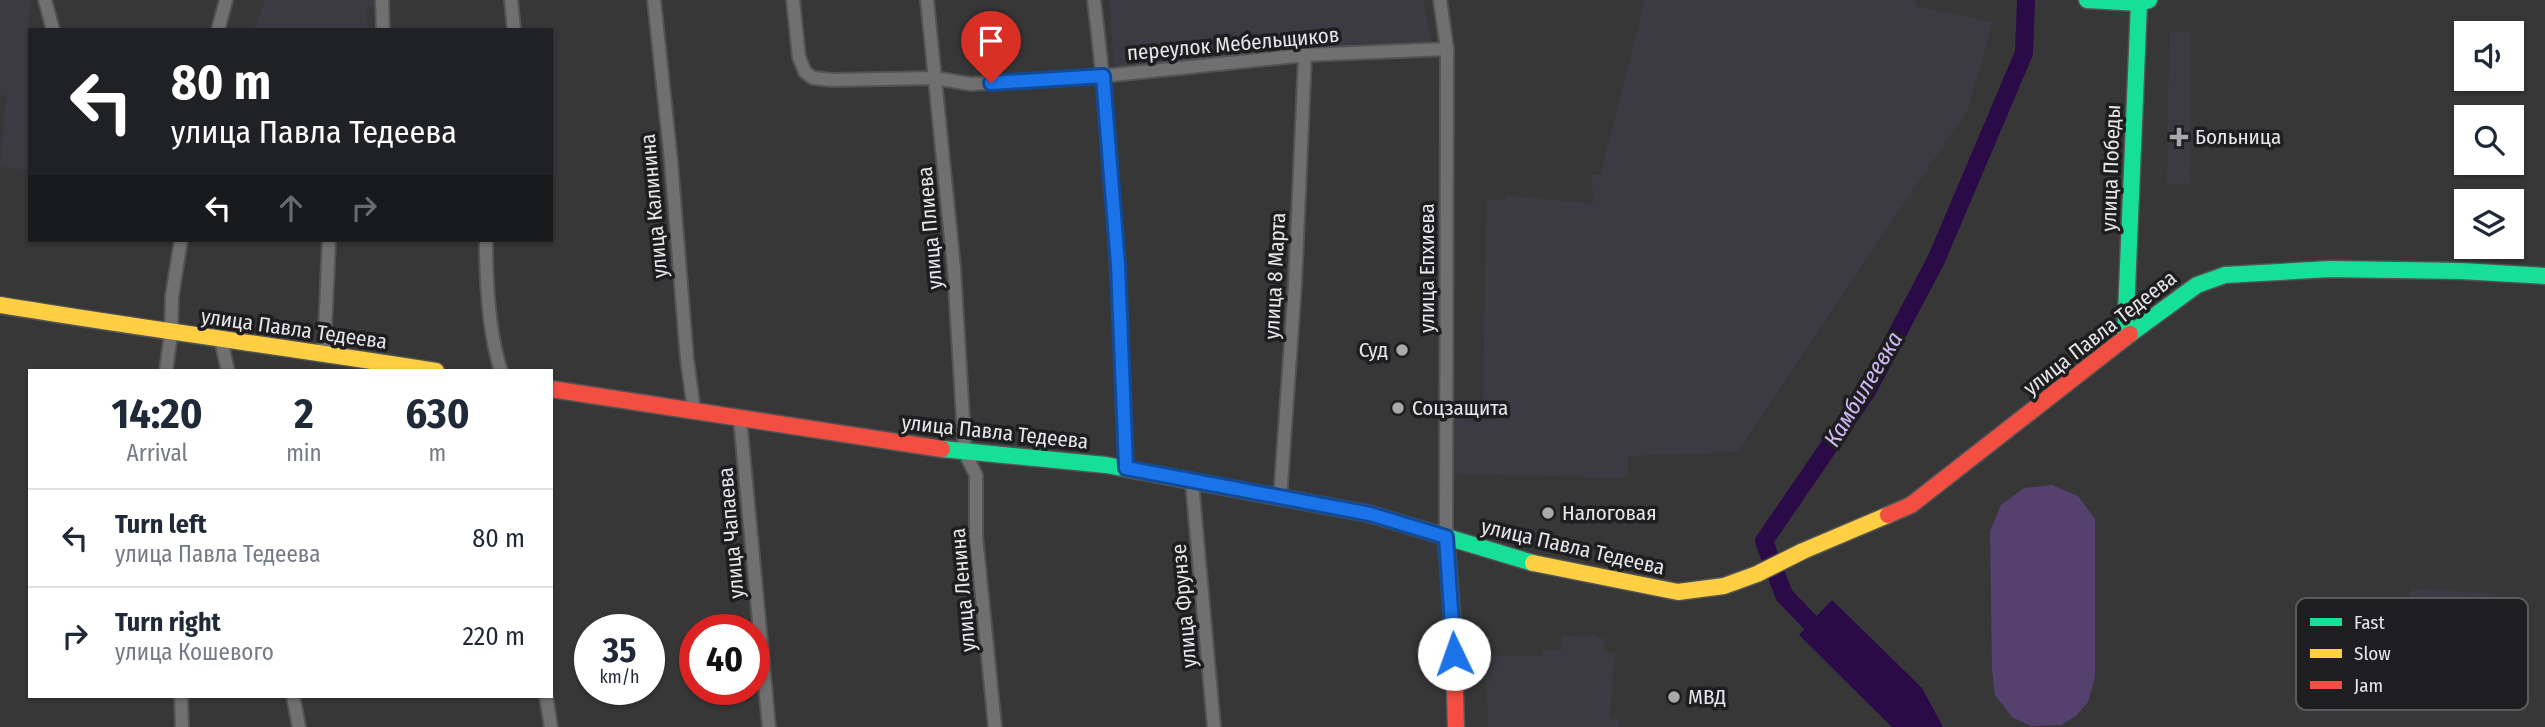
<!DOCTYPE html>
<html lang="en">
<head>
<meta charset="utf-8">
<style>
	:root { --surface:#fff; --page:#f6f6f7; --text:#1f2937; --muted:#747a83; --line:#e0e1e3 }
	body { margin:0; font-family:"Fira Sans Condensed",sans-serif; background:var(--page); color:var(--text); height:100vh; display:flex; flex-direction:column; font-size:26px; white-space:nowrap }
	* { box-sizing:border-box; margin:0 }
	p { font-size:23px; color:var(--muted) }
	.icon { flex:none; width:38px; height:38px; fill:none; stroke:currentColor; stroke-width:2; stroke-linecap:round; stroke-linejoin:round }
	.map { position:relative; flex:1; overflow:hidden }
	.panel { position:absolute; left:28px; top:369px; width:525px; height:329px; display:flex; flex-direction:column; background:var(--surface); border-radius:0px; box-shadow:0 2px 5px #0004 }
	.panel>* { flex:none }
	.guide { position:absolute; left:28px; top:28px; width:525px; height:214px; border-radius:0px; box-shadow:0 2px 5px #0004; background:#202124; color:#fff; overflow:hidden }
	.buttons { position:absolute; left:2454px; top:21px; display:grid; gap:14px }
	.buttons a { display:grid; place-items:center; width:70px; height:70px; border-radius:0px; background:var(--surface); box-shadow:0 2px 5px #0004; font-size:35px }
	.speed { position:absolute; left:574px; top:614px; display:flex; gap:14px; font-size:35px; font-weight:700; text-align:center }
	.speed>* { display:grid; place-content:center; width:91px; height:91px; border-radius:50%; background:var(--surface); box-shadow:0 2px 5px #0004; line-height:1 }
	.speed small { font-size:18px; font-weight:400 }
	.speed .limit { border:10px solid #d22; background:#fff; color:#111 }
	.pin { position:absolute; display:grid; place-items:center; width:60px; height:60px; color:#fff; margin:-72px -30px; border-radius:50% 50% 50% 0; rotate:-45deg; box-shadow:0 0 7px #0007 }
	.pin .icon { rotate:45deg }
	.me { position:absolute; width:77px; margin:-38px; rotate:357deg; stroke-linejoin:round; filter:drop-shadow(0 0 5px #0008) }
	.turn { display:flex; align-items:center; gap:24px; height:147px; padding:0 28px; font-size:32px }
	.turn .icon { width:91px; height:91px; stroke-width:2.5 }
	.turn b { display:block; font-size:49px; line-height:60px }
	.lanes { display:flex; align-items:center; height:66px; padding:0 28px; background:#0003; justify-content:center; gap:35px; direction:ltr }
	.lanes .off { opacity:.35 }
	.eta { display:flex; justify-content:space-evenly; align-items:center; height:119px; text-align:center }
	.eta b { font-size:42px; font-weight:700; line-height:49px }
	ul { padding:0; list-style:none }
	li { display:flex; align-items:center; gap:21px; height:98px; padding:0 28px; border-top:2px solid var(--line) }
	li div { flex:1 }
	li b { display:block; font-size:26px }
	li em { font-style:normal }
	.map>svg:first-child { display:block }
	.built { fill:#3c3a42 }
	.green { fill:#54416e }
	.water { fill:#2b0a48 }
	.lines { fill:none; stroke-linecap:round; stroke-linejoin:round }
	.river { stroke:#2b0a48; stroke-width:18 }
	.street-casing { stroke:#535354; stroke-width:16 }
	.fast-casing { stroke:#535354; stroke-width:19 }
	.slow-casing { stroke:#535354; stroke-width:19 }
	.jam-casing { stroke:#535354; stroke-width:19 }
	.street { stroke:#707071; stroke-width:12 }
	.fast { stroke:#16e098; stroke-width:16 }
	.slow { stroke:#ffcf43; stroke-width:16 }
	.jam { stroke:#f24e42; stroke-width:16 }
	.route-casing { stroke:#114b97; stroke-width:18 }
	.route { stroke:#1a73e8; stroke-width:12 }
	.poi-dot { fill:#a9a9aa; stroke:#1e1d1f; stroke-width:2.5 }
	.labels { text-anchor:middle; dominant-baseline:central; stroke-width:7; stroke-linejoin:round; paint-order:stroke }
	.street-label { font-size:21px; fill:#e7e6e8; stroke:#1e1d1f }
	.poi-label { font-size:21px; fill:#e7e6e8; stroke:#1e1d1f; text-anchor:start }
	.water-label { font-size:23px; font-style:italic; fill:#d0b9f6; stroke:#1e1d1f }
	.key { fill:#1e1d1f; stroke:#5a595b; stroke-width:2 }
	.key-label { font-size:19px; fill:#e7e6e8 }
</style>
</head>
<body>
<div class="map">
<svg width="2545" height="727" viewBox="0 0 2545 727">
	<rect width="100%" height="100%" fill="#373738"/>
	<g class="built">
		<path d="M0,0H31L28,30H30V170L0,167L6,96L0,95Z"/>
		<path d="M265,0H391L390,6L367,7L368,30H254Z"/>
		<path d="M1109,0H1423L1433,50L1114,66Z"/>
		<path d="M1645,0H1916V6L1993,22L1968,109L1737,452L1628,456V478L1454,474V406H1483L1486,200H1505L1507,195L1593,204L1592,175H1600Z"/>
		<path d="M2169,32H2191L2190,184H2167Z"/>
		<path d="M2410,588L2497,594L2490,686L2403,680Z"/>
		<path d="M1595,635L1597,638L1605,639L1604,652L1615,653L1610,719H1620L1619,727H1488L1485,655L1542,656L1543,650L1561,651L1562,636Z"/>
	</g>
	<path class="green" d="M2052,485L2078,496L2095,519V677L2088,702L2076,716L2061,725L2031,726L2012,717L1995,695L1992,670L1990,531L2001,505L2024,488Z"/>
	<path class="water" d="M1832,600L1922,688L1943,727H1892L1799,635Z"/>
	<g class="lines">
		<path class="river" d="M1827,640L1784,595L1764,541L1867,391L1936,260L2024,53L2026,0"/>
		<g class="street-casing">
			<g id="street">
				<path d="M45,0L53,30"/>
				<path d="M382,0L383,30"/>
				<path d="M511,0L514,30"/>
				<path d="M654,0L671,161L687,359L694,410"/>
				<path d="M793,0L799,57L805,72L813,78L832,80L934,78L971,84L1103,76L1305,55L1447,49"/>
				<path d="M927,0L954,268L965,453L976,475V536L995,727"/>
				<path d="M1094,0C1113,156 1120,312 1126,468"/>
				<path d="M1440,0L1447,49L1446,537"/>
				<path d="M218,30L226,0"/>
				<path d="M486,240C486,282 488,331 501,371"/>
				<path d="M221,340L228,371"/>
				<path d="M324,353L329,240"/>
				<path d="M166,371L171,333L172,296L181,240"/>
				<path d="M740,419L769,727"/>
				<path d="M1192,482L1214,727"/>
				<path d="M1280,499L1295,284L1305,55"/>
				<path d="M181,696L182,727"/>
				<path d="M293,696L299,727"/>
				<path d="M546,696L551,727"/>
			</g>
		</g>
		<g class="fast-casing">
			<g id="fast">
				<path d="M2087,0L2139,3L2149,0"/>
				<path d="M2130,334L2197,285L2225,275L2330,269L2461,271L2545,276"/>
				<path d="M2125,338L2139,3"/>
				<path d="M942,449L1106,465L1370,514L1533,563"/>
			</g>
		</g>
		<g class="slow-casing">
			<g id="slow">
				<path d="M0,305C145,329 291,348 436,371"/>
				<path d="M1533,563L1678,592L1724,586L1757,574L1803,551L1888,515"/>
			</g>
		</g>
		<g class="jam-casing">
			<g id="jam">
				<path d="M551,389L942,449"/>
				<path d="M1888,515L1911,505L2130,334"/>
				<path d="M1446,537L1453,630L1456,727"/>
			</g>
		</g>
		<use href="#street" class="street"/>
		<use href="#fast" class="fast"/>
		<use href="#slow" class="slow"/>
		<use href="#jam" class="jam"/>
	</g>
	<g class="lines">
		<g class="route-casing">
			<path id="route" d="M991,83L1103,76L1118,265L1126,468L1370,514L1446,537L1454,654"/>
		</g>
		<use href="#route" class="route"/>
	</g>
	<g class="poi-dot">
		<path d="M2175.5 126.5h7v7h7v7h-7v7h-7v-7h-7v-7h7z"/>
		<circle cx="1402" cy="350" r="7"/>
		<circle cx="1398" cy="408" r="7"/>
		<circle cx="1548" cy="513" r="7"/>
		<circle cx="1674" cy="697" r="7"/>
	</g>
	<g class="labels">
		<g class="street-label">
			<text transform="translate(1233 44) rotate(-5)">переулок Мебельщиков</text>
			<text transform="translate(2111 168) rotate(-88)">улица Победы</text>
			<text transform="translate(654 206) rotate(-95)">улица Калинина</text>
			<text transform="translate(930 228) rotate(-95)">улица Плиева</text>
			<text transform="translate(1427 268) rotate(-90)">улица Епхиева</text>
			<text transform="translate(1275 276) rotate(-87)">улица 8 Марта</text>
			<text transform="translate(294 329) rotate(8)">улица Павла Тедеева</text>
			<text transform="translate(2100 333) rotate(-38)">улица Павла Тедеева</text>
			<text transform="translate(995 432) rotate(6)">улица Павла Тедеева</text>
			<text transform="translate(731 533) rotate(-95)">улица Чапаева</text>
			<text transform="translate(1573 547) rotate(13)">улица Павла Тедеева</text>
			<text transform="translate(963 590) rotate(-95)">улица Ленина</text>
			<text transform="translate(1184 606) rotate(-95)">улица Фрунзе</text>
		</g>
		<g class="poi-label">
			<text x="2195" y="137">Больница</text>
			<text x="1388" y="350" text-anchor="end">Суд</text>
			<text x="1412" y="408">Соцзащита</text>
			<text x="1562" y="513">Налоговая</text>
			<text x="1688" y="697">МВД</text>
		</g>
		<g class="water-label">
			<text transform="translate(1863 389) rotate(-59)">Камбилеевка</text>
		</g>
	</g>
	<rect x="2296" y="598" width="232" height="112" rx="10" class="key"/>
	<rect x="2310" y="618" width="32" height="8" fill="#16e098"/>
	<rect x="2310" y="649" width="32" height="9" fill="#ffcf43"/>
	<rect x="2310" y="681" width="32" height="8" fill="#f24e42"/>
	<g class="key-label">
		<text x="2354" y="629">Fast</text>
		<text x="2354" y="660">Slow</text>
		<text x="2354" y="692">Jam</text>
	</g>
</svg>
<div class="buttons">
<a><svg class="icon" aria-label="sound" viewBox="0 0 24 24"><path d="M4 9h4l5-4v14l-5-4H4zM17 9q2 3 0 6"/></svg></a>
<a><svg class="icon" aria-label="search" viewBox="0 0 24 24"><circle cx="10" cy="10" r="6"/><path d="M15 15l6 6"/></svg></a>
<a><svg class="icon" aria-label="layers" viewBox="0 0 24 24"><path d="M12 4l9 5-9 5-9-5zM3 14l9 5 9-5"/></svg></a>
</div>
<div class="speed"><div>35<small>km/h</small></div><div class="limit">40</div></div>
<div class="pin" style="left:991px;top:83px;background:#d93025"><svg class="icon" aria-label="arrive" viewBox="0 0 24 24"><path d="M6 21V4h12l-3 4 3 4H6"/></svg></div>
<svg class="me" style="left:1454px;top:654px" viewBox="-20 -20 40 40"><circle r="19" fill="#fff"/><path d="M0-13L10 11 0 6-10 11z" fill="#1a73e8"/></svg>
<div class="guide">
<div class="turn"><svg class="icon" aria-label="left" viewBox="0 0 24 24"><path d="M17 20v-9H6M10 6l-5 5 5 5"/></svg><div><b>80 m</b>улица Павла Тедеева</div></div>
<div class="lanes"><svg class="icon" aria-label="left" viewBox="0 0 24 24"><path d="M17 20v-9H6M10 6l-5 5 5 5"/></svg><svg class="icon off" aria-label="ahead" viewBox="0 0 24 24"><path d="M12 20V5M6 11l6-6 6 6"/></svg><svg class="icon off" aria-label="right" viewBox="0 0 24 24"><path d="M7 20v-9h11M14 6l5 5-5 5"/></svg></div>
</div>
<section class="panel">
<div class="eta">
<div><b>14:20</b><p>Arrival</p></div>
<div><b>2</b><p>min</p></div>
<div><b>630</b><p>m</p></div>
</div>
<ul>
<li><svg class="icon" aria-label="left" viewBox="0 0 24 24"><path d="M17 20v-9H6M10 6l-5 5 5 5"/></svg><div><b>Turn left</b><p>улица Павла Тедеева</p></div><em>80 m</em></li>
<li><svg class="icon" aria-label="right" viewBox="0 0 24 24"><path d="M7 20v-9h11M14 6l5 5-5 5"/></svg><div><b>Turn right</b><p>улица Кошевого</p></div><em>220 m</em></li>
</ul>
</section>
</div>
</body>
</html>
